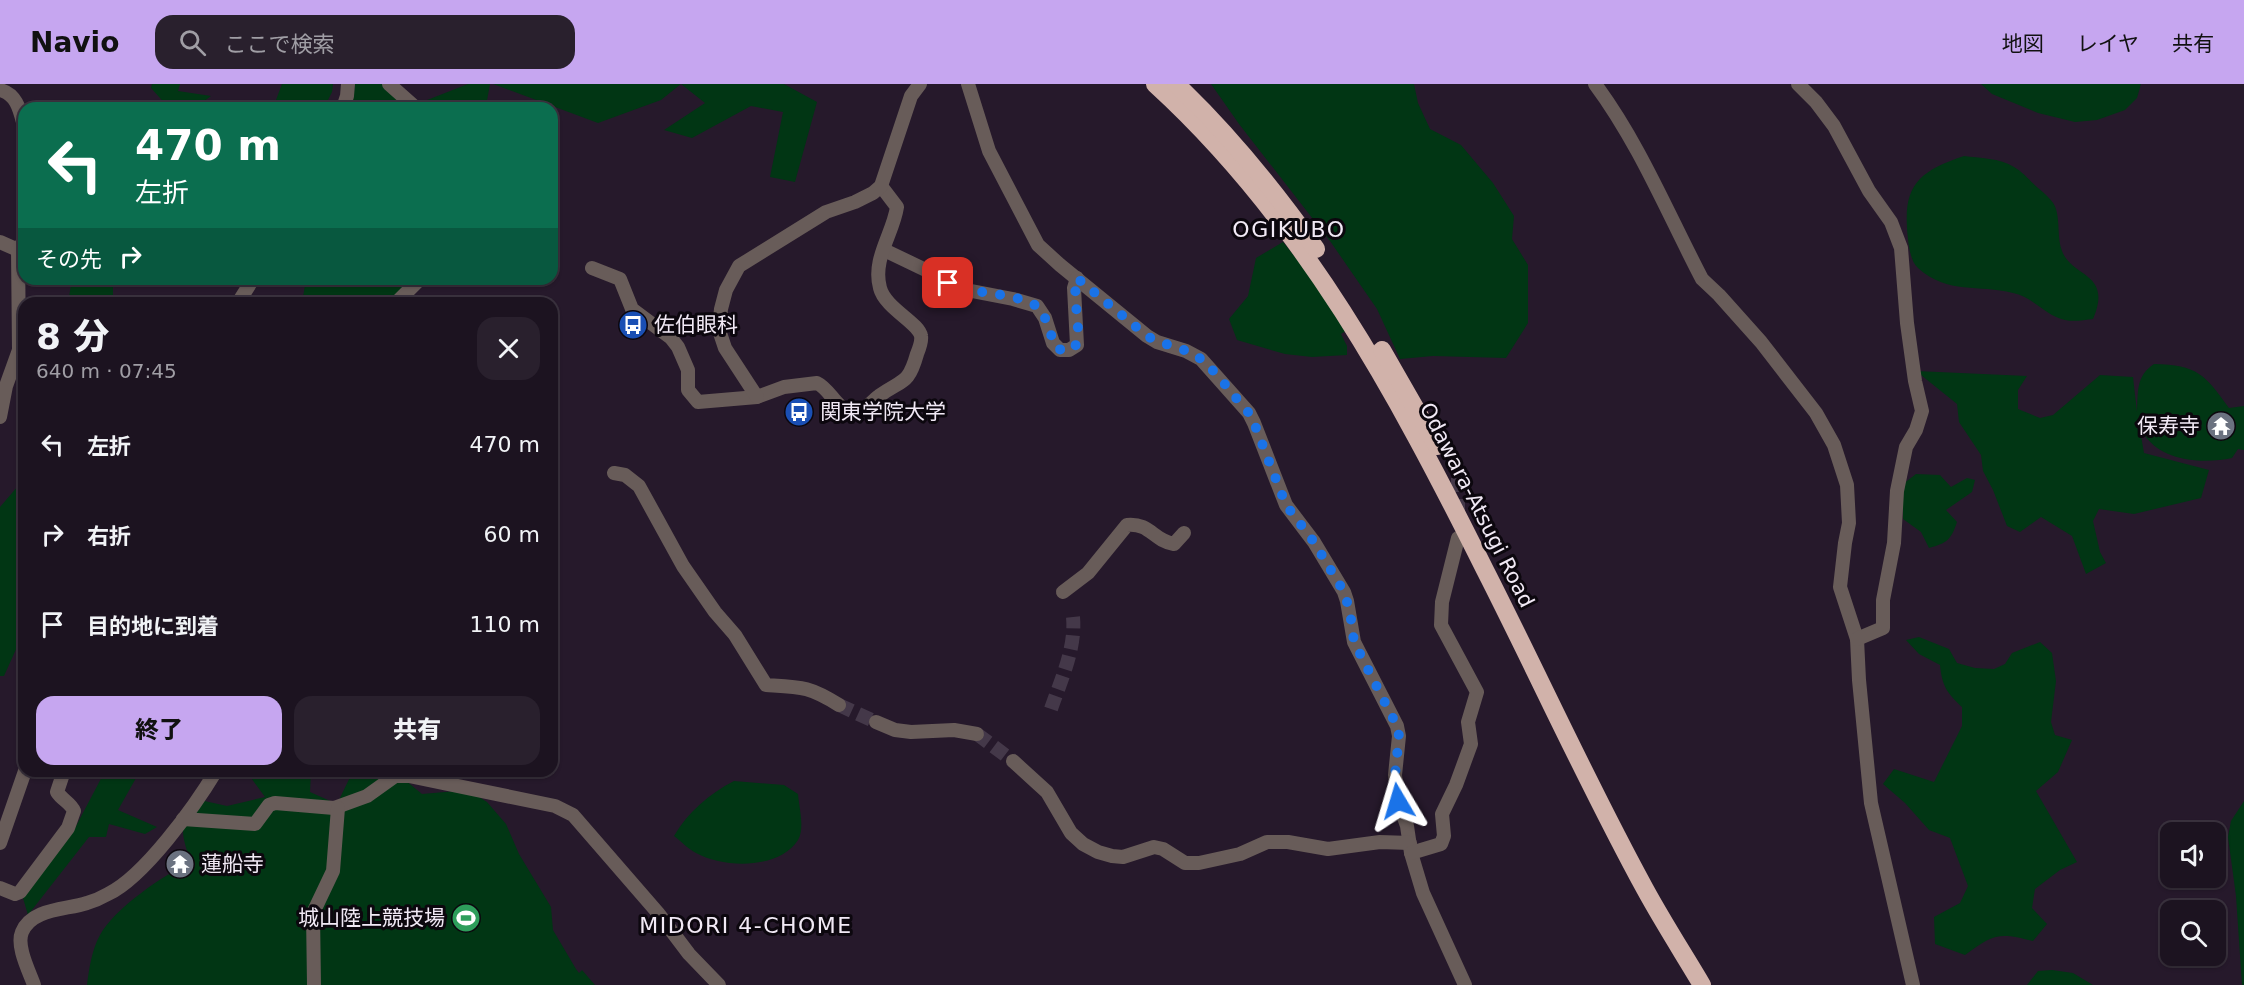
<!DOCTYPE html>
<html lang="ja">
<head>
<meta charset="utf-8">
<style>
	:root { --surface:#1c1320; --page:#29202d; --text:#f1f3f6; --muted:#a09ea5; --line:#3a323e; --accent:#c6a6f0 }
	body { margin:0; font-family:"DejaVu Sans","Noto Sans JP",sans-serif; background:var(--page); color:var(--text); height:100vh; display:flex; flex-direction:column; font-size:22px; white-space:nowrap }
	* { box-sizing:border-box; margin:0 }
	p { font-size:20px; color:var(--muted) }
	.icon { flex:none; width:33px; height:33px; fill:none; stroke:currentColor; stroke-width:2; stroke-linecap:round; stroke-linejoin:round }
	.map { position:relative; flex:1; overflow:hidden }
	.details { position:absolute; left:18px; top:213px; width:540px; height:480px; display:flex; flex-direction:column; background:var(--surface); border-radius:18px; box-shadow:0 2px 4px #0004,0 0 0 2px var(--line) }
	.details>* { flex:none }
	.hud { position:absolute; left:18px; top:18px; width:540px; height:183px; border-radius:18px; box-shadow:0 2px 4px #0004,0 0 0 2px var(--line); background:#0b6e4f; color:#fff; overflow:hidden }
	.fabs { position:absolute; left:2160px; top:738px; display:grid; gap:12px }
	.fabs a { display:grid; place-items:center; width:66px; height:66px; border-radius:12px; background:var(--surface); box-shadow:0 2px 4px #0004,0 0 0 2px var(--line); font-size:30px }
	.pin { position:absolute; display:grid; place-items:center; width:51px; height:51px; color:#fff; margin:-26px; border-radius:12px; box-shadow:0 3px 9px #0006 }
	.me { position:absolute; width:66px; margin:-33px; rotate:353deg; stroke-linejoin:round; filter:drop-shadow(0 0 4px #0008) }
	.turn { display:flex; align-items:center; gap:21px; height:126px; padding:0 18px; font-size:27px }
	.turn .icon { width:78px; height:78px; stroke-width:2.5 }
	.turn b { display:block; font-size:42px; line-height:51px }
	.then { display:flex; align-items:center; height:57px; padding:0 18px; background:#0003; gap:12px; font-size:22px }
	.round { display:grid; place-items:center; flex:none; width:63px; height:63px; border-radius:18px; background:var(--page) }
	.head { display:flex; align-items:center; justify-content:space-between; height:102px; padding:0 18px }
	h1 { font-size:36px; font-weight:800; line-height:45px }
	.cta { display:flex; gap:12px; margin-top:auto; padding:12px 18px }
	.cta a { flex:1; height:69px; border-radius:18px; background:var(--accent); color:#111; font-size:24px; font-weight:800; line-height:69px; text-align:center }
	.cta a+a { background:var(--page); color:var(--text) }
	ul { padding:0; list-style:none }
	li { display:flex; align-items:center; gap:18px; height:90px; padding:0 18px }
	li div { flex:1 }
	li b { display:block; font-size:22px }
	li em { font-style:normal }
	header { display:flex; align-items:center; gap:36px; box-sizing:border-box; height:84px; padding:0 30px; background:var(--accent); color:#111 }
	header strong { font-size:28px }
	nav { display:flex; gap:33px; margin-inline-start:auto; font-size:21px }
	.search { width:420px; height:54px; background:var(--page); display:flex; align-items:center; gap:15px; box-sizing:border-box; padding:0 21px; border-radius:18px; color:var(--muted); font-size:22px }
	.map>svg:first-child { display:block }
	.green { fill:#013614 }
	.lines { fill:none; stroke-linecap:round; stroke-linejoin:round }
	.minor-tunnel { stroke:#443849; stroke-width:14; stroke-dasharray:14 7; stroke-linecap:butt }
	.minor { stroke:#685c59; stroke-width:14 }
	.highway { stroke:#d1b2aa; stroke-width:18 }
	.route { stroke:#1a73e8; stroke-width:10; stroke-dasharray:0 18 }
	.labels { text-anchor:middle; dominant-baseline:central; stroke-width:6; stroke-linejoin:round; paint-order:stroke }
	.poi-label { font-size:21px; fill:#f1e9f5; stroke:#0c070e; text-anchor:start }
	.street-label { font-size:21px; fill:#f1e9f5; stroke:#0c070e }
	.neighbourhood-label { font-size:22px; letter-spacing:1.5px; fill:#f1e9f5; stroke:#0c070e }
</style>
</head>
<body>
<header>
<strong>Navio</strong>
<div class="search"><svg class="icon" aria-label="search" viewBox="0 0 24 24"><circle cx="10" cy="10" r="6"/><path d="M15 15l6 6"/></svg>ここで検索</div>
<nav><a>地図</a><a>レイヤ</a><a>共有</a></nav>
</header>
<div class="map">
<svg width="2244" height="901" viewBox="0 0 2244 901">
	<rect width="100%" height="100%" fill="#26192b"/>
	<g class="green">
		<path d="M152,0H180L178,7L211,12L203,18L168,23L151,4Z"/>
		<path d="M282,0H333L332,8L324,24H273Z"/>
		<path d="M355,0H382L408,24H352Z"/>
		<path d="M468,0H490L486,22L428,24L422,18Z"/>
		<path d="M493,0H784L817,18L795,98L770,93L783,28L751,22L692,54L664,46L705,19L681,0L661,16L598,39Z"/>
		<path d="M1211,0H1414L1418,19L1430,45L1461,61L1493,99L1514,132L1512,155L1528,181V239L1506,274L1433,272L1400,275L1377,225L1330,157L1239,40Z"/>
		<path d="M1981,0H2141L2137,14L2125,26L2097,36L2075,38L2038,29L1992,10Z"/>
		<path d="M1964,72C1979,74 2000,74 2014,83C2023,88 2030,97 2038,104C2044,109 2054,117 2056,125C2060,138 2057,154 2062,167C2072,194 2113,188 2093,235C2084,236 2074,238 2065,236C2046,232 2033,213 2013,209C1979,200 1948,211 1918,184C1911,178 1909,164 1908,155C1902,103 1916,88 1964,72Z"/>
		<path d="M1283,158L1309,190L1347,246L1341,250L1347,262V271L1312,273L1285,270L1237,256L1229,235L1248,212L1256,174Z"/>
		<path d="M72,195H113V219H68Z"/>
		<path d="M306,195H338V199C360,189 383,198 405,204L389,219H297L303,213Z"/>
		<path d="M2154,280C2197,281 2205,290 2229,324L2244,322V366L2238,365L2232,374C2204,380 2164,378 2145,352C2143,349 2141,343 2139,340L2144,369L2209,386L2201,414L2134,430L2099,425L2093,437L2100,468L2106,479L2086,490L2072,452L2041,433L2020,448L2007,442L1993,406L1983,387L1981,371L1959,338L1957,320L1916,287L2027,292L2018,306V325L2040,334L2053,331L2100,291L2133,293L2137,328C2138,307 2136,292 2154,280Z"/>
		<path d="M1916,390L1940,391L1951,403L1967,394L1975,396L1972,408L1946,426L1957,438C1951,456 1947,459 1929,464L1921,448L1903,435V400Z"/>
		<path d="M24,395V554L22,552L4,592H0V423Z"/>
		<path d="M1919,553L1949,565L1957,579L1975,584L1994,585L2005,580L2012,569L2040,558L2052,569L2056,597L2051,638L2055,651L2072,656L2058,688L2036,707L2077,778L2060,786L2035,805L2032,824L2047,840L2033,857C1999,848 1993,850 1965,871L1935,860L1934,833L1960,819L1968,802L1950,754L1929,746L1905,719L1883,700L1894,685L1934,698L1962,642V623C1947,609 1942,602 1940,581L1919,570L1906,556Z"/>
		<path d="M105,687H140L118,726L157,743L145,750L109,740L106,753H89L28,831L23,814L75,744Z"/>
		<path d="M246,687H311L310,708L337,720L353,687H394L422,710L468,706L487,718L506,740L519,770L551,823L553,846L576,885L579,889L582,886L595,901H87C89,885 92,865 100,851C113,826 165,789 191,779C181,749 177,740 200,716L227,722L265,713Z"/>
		<path d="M734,697L784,701L798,710C799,723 805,744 798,756C779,786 723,784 696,769C688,765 681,757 674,752C688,728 709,710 734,697Z"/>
		<path d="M2244,717V901H2242L2236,812L2228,753L2231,737Z"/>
		<path d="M2052,886L2073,889L2093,901H2027L2038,887Z"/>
	</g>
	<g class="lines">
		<g class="minor-tunnel">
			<path d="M1458,429V383"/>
			<path d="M839,621L876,638"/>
			<path d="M1051,625C1061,596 1076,564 1073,533"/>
			<path d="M977,650L1013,677"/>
		</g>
		<g class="minor">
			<path d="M389,0L416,24"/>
			<path d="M968,0L989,67L1038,161L1060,181L1147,252L1157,258L1186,267L1201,275L1249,329L1254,339L1286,421L1314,458L1344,508L1347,517L1354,558L1397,642L1399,652L1395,691L1398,717L1407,742L1411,769L1423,809L1465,901"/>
			<path d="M1595,0C1639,59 1668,130 1702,195L1719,211L1761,258L1816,329L1834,361L1847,401L1849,439L1845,459L1840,503L1857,555L1859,596L1871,719L1913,901"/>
			<path d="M1798,0L1816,18L1834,42L1869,107L1891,138L1901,164L1907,239L1915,297L1922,327L1916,346L1906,363L1897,407L1894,459L1883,516V544L1857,555"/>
			<path d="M0,6C17,10 20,27 24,42"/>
			<path d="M343,24L347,12L348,0"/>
			<path d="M0,158L18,166"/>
			<path d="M884,166L934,190L956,204L1013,215L1037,222L1045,234L1053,259L1060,266H1069L1077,261L1074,204L1077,194"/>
			<path d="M592,184L620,195L632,225L671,254L678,263L688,286V306L698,318L757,313L784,303L817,299C830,305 836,325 852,328C865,330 870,318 879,312C902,295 908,302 917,270C919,265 922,257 921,252C919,239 885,224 880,204C872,175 893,150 897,123L881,102"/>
			<path d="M238,219L253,195"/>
			<path d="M396,219L420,195"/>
			<path d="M757,313L725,264L719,246L721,225L726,206L739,182L826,128L855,118L873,109L881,102L911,12L920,0"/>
			<path d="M0,333L6,302L19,266L18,166L24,156"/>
			<path d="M614,389L625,391L639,402L683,482L715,528L735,551L766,601C801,603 809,602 839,621"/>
			<path d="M1063,508L1088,489L1127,441C1151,439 1152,456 1174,460L1184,449"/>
			<path d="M876,638L895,646L911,648L954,646L977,650"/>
			<path d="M1013,677L1047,708L1071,749L1083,760L1098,768L1112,772L1123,773L1154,763L1163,765L1185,779H1199L1240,770L1267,758H1288L1328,765L1380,758L1410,759"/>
			<path d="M183,735L255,740L269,721L275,719L334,724L367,712L395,692H409L555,722L573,731L658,829L689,870L719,901"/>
			<path d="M0,759L25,687"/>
			<path d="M1411,769L1441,760L1444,752L1442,730L1456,701L1471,660L1468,638L1477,608L1441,541L1442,518L1458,454"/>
			<path d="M0,804L15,810L20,808L68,744L74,727C71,719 62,716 57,708L64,687"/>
			<path d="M34,901C29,887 16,862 22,848C32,824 66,826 87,819C94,817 101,814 108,810C144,793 195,722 216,687"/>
			<path d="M314,901L313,829L333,787L338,724"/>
		</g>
		<g class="highway">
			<path d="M1155,0C1304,136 1396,308 1485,486C1539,592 1588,701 1645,805C1663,838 1683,869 1702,901"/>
			<path d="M1176,0C1229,50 1274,106 1316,165"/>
			<path d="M1382,266L1437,362"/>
		</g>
	</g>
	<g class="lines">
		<path class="route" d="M948,199L956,204C980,209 1024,210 1042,226L1056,264L1065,267L1074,264C1084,250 1071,214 1077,194L1147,252C1162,261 1179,262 1195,271C1211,280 1235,314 1249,329L1254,339L1286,421L1314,458L1344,508L1350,528L1354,558L1397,642L1399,652L1395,691L1398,717"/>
	</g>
	<defs>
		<g id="bus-disc" transform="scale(1.5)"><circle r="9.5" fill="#1a4fb4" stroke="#0c070e"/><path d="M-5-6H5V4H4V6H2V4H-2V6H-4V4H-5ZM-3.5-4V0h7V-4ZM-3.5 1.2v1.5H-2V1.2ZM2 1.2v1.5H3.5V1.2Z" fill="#fff"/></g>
		<g id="temple-disc" transform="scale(1.5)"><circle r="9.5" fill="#6b7280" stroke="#0c070e"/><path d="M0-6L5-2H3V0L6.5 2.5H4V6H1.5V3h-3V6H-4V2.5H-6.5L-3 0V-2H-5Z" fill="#fff"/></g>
		<g id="stadium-disc" transform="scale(1.5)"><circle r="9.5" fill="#2e9e5b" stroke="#0c070e"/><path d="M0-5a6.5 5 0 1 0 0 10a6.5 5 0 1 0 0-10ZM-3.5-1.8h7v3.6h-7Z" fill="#fff"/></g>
	</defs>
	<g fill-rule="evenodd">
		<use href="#bus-disc" x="633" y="241"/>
		<use href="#bus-disc" x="799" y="328"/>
		<use href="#temple-disc" x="2221" y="342"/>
		<use href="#temple-disc" x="180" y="780"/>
		<use href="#stadium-disc" x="466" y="834"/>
	</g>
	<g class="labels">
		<g class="poi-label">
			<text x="654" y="241">佐伯眼科</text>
			<text x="820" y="328">関東学院大学</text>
			<text x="2200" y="342" text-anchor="end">保寿寺</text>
			<text x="201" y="780">蓮船寺</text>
			<text x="445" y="834" text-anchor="end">城山陸上競技場</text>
		</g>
		<g class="street-label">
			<text transform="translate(1477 421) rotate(63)">Odawara-Atsugi Road</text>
		</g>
		<g class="neighbourhood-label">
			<text x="1289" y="145">OGIKUBO</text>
			<text x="746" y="841">MIDORI 4-CHOME</text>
		</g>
	</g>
</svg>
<div class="fabs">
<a><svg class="icon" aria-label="sound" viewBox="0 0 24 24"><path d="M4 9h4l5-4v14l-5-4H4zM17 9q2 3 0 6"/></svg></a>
<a><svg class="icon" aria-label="search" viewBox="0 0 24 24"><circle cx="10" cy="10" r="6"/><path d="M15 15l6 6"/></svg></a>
</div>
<div class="pin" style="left:948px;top:199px;background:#d93025"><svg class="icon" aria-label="arrive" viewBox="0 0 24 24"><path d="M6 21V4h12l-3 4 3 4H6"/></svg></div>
<svg class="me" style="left:1398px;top:717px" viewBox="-20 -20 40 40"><path d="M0-17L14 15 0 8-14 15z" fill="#1a73e8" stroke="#fff" stroke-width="4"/></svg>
<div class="hud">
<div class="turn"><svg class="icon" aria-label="left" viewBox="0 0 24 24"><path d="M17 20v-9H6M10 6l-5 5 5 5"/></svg><div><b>470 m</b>左折</div></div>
<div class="then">その先<svg class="icon" aria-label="right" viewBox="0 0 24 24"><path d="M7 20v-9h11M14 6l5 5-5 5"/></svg></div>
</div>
<section class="details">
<div class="head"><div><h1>8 分</h1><p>640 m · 07:45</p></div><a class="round"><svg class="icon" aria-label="close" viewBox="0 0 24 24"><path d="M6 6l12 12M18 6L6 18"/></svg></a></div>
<ul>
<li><svg class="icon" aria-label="left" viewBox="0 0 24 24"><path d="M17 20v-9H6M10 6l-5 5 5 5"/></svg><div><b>左折</b></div><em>470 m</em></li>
<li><svg class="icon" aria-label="right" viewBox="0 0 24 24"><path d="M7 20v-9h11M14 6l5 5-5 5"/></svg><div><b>右折</b></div><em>60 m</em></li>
<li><svg class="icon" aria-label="arrive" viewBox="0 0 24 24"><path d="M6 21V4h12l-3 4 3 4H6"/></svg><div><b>目的地に到着</b></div><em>110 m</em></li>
</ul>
<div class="cta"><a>終了</a><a>共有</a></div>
</section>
</div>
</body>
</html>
